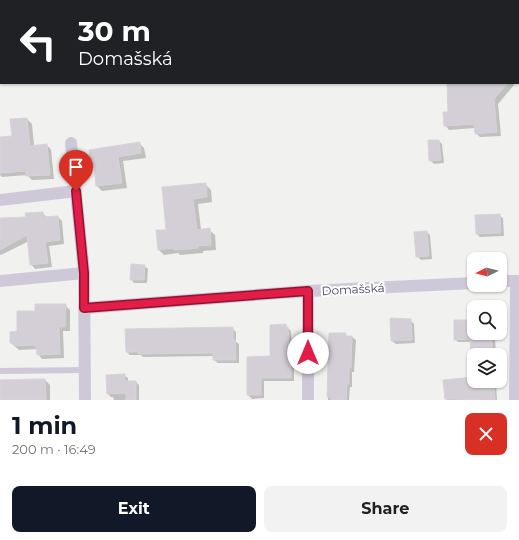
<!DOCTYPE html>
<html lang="en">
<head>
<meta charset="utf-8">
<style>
	:root { --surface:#fff; --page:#f2f2f2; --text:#202124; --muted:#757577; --accent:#111827 }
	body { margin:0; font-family:Montserrat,sans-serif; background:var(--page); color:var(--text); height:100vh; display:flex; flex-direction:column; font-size:15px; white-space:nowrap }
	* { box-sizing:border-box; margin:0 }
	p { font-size:13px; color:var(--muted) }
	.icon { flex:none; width:22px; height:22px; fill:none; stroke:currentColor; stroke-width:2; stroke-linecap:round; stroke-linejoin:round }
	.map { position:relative; height:400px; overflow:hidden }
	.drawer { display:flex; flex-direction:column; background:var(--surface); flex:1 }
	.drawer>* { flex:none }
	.top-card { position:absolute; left:0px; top:0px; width:519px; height:84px; box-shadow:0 1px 3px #0004; background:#202124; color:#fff; overflow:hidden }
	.needle { width:26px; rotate:264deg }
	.tools { position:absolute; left:467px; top:252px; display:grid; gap:8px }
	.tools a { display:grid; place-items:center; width:40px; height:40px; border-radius:8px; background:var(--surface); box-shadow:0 1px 3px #0004; font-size:20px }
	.pin { position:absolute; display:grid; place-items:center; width:34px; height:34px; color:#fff; margin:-41px -17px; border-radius:50% 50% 50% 0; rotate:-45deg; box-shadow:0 0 4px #0007 }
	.pin .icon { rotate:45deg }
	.me { position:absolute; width:44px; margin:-22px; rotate:0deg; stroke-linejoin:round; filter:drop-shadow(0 0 3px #0008) }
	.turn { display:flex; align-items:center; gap:14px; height:84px; padding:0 12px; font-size:18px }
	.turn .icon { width:52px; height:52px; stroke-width:2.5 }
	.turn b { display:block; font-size:28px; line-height:34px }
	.round { display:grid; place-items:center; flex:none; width:42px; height:42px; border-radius:8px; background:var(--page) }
	.head { display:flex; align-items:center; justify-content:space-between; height:68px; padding:0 12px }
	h1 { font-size:24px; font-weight:700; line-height:30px; color:var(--accent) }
	.action { display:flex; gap:8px; margin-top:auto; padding:8px 12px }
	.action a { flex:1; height:46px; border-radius:8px; background:var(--accent); color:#fff; font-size:16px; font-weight:700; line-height:46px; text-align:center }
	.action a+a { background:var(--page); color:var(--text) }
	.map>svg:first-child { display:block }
	.shadow { fill:#0003 }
	.building { fill:#d4ced6; stroke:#d8d2da }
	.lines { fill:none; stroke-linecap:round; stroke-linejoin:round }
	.service { stroke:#cfc8d9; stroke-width:6 }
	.minor { stroke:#cfc8d9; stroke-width:12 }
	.route-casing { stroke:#92132f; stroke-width:10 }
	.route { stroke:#e11d48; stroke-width:7 }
	.labels { text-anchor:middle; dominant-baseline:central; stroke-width:4; stroke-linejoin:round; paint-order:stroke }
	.street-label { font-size:12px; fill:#50465d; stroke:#fff }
</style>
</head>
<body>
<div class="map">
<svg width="519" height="400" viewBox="0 0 519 400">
	<rect width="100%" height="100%" fill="#f1f1ef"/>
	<g class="shadow">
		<rect x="225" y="0" width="62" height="1"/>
		<rect x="430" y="0" width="31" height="1"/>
		<path d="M470,83H513L514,85L498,104L501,136L480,137L476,133L475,128L449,130L445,125L449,113Z"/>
		<path d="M27,119L32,124L34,146L46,145L51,149L54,179L32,180L27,175L2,177L0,175V138L13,137Z"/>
		<path d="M439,141L442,144L444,163L434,164L430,160Z"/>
		<path d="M139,143L144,148L146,158L123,161L127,188L102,191L97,186L95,170L92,166Z"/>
		<path d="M205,184L211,190L212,202L198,204L201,230H209L215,235L216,250L203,251V253L180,255L178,253L164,255L158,249L167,230Z"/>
		<path d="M42,213L47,217H58L62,221L64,244L49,246L52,267L35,269L31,264L29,241L3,254L0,255V219L27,218Z"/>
		<path d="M499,215L503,218L504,236L480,237L477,234Z"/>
		<path d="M427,232L430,235L432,259L421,260L417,256Z"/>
		<path d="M144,266L148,269L147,283H134L131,279Z"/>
		<path d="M65,305L70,310V331H63L64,358L42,359L38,354L37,349L19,350L11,343L18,332L36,312Z"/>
		<path d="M410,320L414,324L415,343L396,344L392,341Z"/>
		<path d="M474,321V333H499L495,338L496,355H474V381H496L497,400H447L444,381L473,378L471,342H458L455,339Z"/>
		<path d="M285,325L291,331L292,360L294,363V381H264V398L252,399L248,395L271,357Z"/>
		<path d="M232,328L236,332V342L239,344V363H218L214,360V356L143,357L141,355H130L127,352Z"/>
		<path d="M330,334H345L347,337H352L356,340L354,372H352V387H350L349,400H328Z"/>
		<path d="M124,375L128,378V382H136L139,385V400H114L113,397H111L108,394Z"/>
		<path d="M45,380L50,385V400H0V381Z"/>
	</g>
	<g class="building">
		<path d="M447,83H508L494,99L497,132L475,134L474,124L444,126L443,112H448Z"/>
		<path d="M27,118L30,146L47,144L50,175L26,176V171L0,173V137L12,136L10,119Z"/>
		<path d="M428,140H439L441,160L429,161Z"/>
		<path d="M140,142L141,153L118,157L122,183L96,186L94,166L91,167L89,150Z"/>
		<path d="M206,183L207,197L193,199L197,230L210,228L211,245L198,246V248L174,250L173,248L158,250L156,230H166L162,187Z"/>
		<path d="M43,212L44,217L58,216L60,240L45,242L48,263L30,265L27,235L0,250V218L26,217L25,213Z"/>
		<path d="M500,214L501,233L476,234L475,215Z"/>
		<path d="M427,231L429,256L416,257L414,232Z"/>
		<path d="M131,264L145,265L144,280H130Z"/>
		<path d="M35,304H66L65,327H59L60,354L37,355L36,345L14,346V343H10V332L17,331V311H35Z"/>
		<path d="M390,318L411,319L412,340L391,341Z"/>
		<path d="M454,320H474V333H492V355H471L470,339L454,340Z"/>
		<path d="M286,324V327H288L289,358H291V378H261V395H247V357L270,356V325Z"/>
		<path d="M233,327V340H235L236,360H213V353L138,354V352H126L125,329Z"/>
		<path d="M329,333H346V336H352L351,368H349V384H347L346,400H331V397H327Z"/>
		<path d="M125,374V381H136V400H126V393L107,394L106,375Z"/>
		<path d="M474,377V389L494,388L495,400L445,399L443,380Z"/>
		<path d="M45,379L46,400H0V380Z"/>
	</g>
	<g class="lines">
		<path class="service" d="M0,371L85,370"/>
		<g class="minor">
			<path d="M497,0L498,1"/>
			<path d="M518,32L519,34"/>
			<path d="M71,143L84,273L85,400"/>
			<path d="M0,200L76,191"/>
			<path d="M0,281L84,273"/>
			<path d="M500,281H516"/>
			<path d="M84,308L308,291L474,283"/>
			<path d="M308,400V291"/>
			<path d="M515,400L516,281"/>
		</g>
	</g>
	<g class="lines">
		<g class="route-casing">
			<path id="route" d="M76,191L84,273V308L308,291V353"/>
		</g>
		<use href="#route" class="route"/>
	</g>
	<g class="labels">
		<g class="street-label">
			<text transform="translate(353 289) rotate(-3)">Domašská</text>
		</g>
	</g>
</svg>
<div class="tools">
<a><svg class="needle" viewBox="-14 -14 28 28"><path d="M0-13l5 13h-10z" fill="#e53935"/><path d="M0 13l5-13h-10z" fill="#757577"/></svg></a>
<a><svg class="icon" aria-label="search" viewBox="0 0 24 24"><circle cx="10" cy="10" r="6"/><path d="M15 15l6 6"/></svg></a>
<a><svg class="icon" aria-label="layers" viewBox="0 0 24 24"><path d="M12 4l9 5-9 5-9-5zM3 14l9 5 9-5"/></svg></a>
</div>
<div class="pin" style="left:76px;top:191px;background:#d93025"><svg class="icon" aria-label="arrive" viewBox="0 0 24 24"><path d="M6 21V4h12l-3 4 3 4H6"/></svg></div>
<svg class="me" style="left:308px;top:353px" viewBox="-20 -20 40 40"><circle r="19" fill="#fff"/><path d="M0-13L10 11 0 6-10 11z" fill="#e11d48"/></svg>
<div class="top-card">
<div class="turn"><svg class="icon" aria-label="left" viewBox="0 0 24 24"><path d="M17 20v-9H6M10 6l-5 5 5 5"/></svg><div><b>30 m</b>Domašská</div></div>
</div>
</div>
<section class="drawer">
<div class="head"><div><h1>1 min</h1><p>200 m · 16:49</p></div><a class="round" style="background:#d93025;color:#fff"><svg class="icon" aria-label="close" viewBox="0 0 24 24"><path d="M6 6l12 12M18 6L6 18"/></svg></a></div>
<div class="action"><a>Exit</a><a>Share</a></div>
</section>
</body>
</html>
